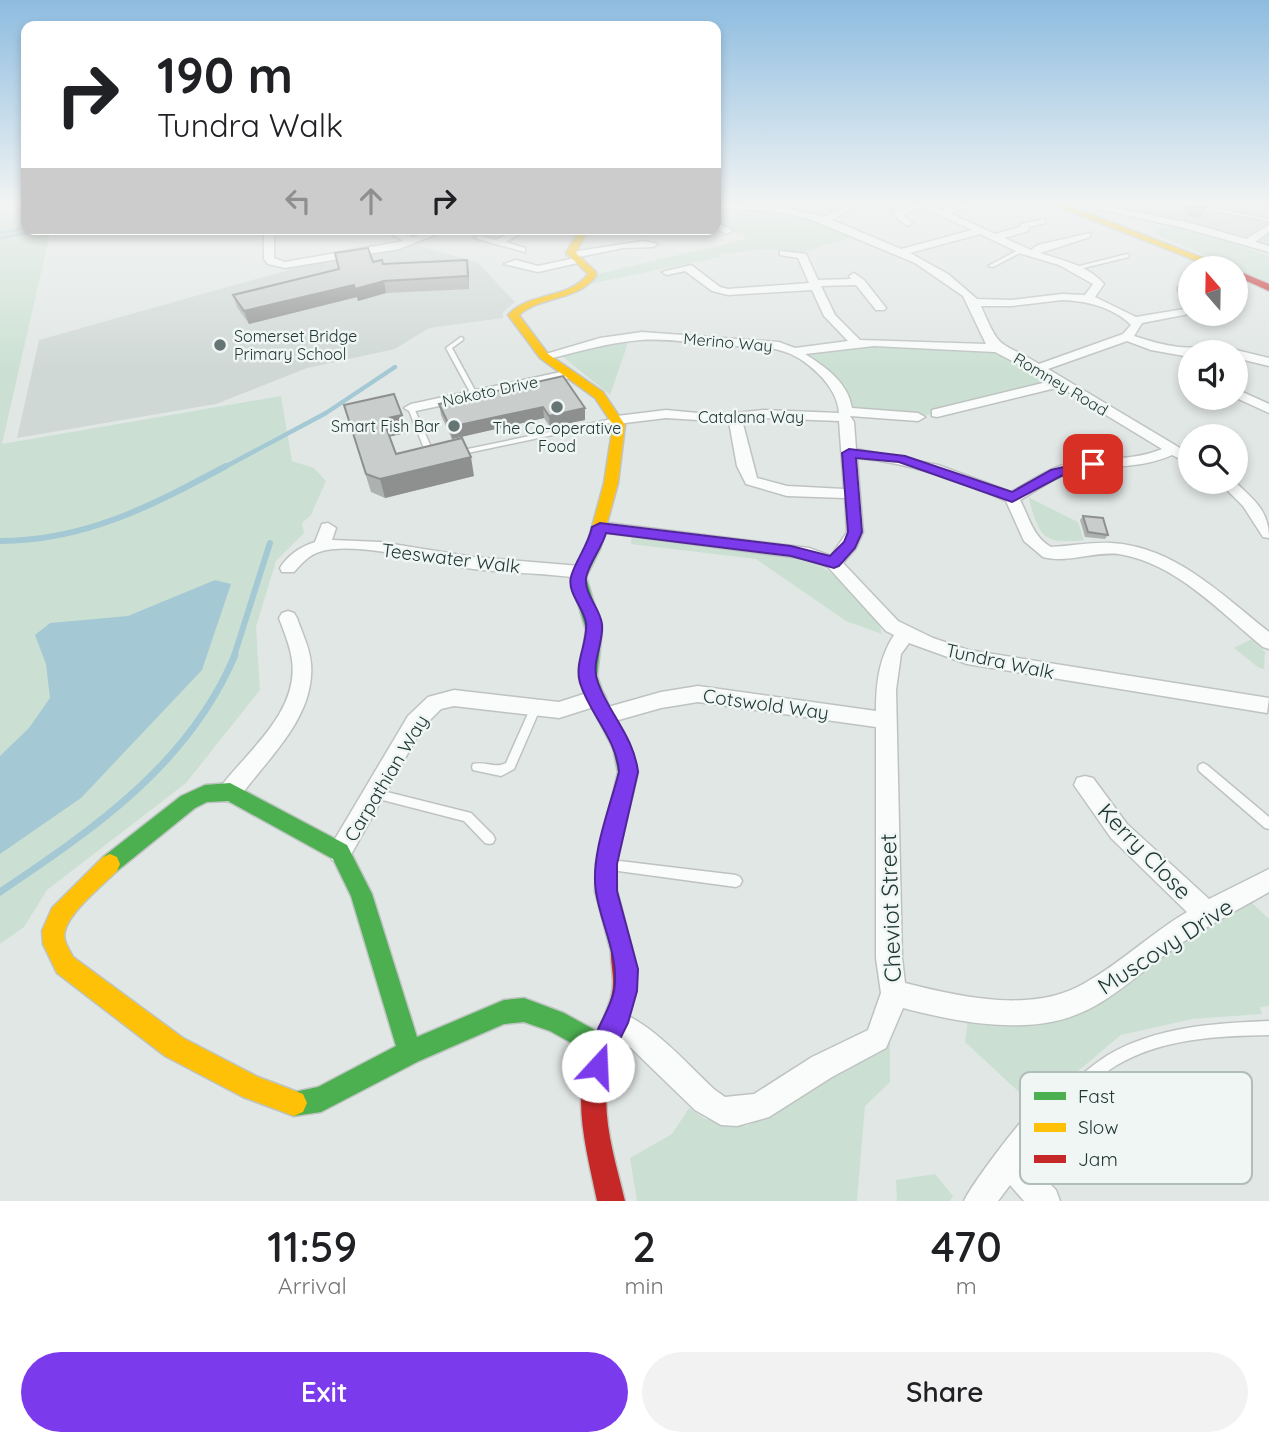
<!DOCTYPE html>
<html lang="en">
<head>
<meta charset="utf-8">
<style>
	:root { --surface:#fff; --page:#f2f2f2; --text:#202124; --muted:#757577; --accent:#7c3aed }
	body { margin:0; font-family:Quicksand,sans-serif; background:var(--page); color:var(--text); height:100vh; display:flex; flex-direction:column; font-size:26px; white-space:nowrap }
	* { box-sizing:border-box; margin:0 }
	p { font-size:23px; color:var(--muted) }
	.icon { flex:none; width:38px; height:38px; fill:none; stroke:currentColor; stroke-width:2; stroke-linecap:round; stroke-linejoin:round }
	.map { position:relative; height:1201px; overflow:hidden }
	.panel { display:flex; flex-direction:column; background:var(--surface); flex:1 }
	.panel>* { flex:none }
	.guide { position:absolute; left:21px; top:21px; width:700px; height:214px; border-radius:14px; box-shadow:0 4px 10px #0003; background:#fff; color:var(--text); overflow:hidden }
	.needle { width:46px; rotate:340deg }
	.tools { position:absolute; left:1178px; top:256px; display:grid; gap:14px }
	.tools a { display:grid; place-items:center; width:70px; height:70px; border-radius:50%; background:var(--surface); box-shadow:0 4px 10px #0003; font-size:35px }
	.pin { position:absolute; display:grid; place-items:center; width:60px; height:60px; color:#fff; margin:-30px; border-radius:14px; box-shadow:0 4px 10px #0006 }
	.me { position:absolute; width:77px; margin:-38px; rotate:20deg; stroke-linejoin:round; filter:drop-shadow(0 0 5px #0008) }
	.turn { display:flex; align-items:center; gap:24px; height:147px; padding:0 21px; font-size:32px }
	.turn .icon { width:91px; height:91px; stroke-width:2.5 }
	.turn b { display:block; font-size:49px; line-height:60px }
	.lanes { display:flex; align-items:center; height:66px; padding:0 21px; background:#0003; justify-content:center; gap:35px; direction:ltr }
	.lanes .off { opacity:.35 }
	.eta { display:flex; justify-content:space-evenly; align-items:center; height:119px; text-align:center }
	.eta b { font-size:42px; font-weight:600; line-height:49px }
	.button { display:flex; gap:14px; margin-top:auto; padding:14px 21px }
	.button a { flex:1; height:80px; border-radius:42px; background:var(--accent); color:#fff; font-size:28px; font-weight:600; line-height:80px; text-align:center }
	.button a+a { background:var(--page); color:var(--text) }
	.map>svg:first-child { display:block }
	.built { fill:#cfd8d5 }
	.green { fill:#cbe0d3 }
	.water { fill:#a4c8d4 }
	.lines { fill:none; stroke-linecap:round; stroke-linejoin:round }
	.stream-far3 { stroke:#a4c8d4; stroke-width:3.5 }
	.stream-far2 { stroke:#a4c8d4; stroke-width:4.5 }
	.stream-far1 { stroke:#a4c8d4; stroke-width:6 }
	.stream { stroke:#a4c8d4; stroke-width:7 }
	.lane-casing { stroke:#bec3c2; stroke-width:3 }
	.street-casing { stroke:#bec3c2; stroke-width:3 }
	.fast-casing { stroke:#bec4c2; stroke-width:3 }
	.slow-casing { stroke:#bec4c2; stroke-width:3 }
	.jam-casing { stroke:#bec4c2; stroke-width:3 }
	.lane { fill:#fafbfb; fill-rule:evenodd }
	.street { fill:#fafbfb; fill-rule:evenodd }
	.fast { fill:#4caf50; fill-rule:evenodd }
	.slow { fill:#ffc107; fill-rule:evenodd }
	.jam { fill:#c62828; fill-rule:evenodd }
	.wall { fill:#adb1af }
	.shaded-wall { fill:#8d908f }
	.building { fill:#c9cecc; stroke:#8d908f; stroke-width:2 }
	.route { fill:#7c3aed; stroke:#51269a; stroke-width:2 }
	.poi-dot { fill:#647573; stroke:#eff6f4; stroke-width:2.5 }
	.labels { text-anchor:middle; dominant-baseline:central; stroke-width:5; stroke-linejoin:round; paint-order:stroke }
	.far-poi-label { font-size:16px; fill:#213835; stroke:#eff6f4; text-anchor:start }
	.far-street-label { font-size:16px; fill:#213835; stroke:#eff6f4 }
	.street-label { font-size:19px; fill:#213835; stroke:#eff6f4 }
	.near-street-label { font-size:23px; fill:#213835; stroke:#eff6f4 }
	.key { fill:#eff6f4; stroke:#b1bdbb; stroke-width:2 }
	.key-label { font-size:19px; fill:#213835 }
</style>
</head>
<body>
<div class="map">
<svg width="1269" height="1201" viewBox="0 0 1269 1201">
	<rect width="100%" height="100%" fill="#e1e7e5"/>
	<g class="built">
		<path d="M1073,202H1269V249L1153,218Z"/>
		<path d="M415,245L477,262L515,302L503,312V318L429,328L395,349L307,368L216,404L17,438L39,340L292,269L342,258L402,250Z"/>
	</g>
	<g class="green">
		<path d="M0,202H26V229H51L2,444L281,396L292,461L314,468L326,481L311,515L302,523L304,533L276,561L256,627L260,690L186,783L47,890L24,927L0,944Z"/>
		<path d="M716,208L756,209L804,216L853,237L803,252L765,249L721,254L720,257L589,284L593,275L747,239L716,222Z"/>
		<path d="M1172,227L1212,236L1269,256V282L1159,236L1154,230Z"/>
		<path d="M629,340L610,395L562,356Z"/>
		<path d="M856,343L997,348L1060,383L918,417L846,412L840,391L796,351Z"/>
		<path d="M1028,497L1078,522L1084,540C1040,545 1040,535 1028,497Z"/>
		<path d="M632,537C678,542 791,546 827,570C838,578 848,590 857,600C867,611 879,620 882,634L846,621L756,559L631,544Z"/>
		<path d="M1252,639L1265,652L1264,669L1259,668L1234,648Z"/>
		<path d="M1248,899L1269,919V1006L1260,1007L1262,1014L1192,1019L1121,1035L1035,1107L965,1042L968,1019L999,1022L1161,950Z"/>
		<path d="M890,1040V1082L865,1106L857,1201H637L630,1158L672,1134L689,1108L705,1119L747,1126Z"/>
		<path d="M935,1174L953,1196L950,1201H897L896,1180Z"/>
	</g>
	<path class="water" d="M215,580L231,584L202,670L81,798L0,854V756L29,728L50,698L46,664L35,635L50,623L128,616Z"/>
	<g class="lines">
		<g class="stream-far3">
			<path d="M0,233L26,228"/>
			<path d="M0,238L46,229"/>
		</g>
		<path class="stream-far2" d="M223,468L326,413L395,367"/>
		<g class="stream-far1">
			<path d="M0,541C86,541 153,505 226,466"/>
			<path d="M234,656L270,543"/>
		</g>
		<path class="stream" d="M0,892C95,828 189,764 235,655"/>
		<g class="lane-casing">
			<g id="lane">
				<path d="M1169,202H1177L1269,219V221L1171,203Z"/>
				<path d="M1022,248L1024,249V251L993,267L988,266Z"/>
				<path d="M1127,254L1129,255V257L1075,270L1072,268Z"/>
				<path d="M461,337L463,338V340L452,348L477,394L474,396L471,394L446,348Z"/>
				<path d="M411,406L414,408L435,456L434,458H431L427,456L408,408Z"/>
				<path d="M617,418L620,420L619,421L458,455L454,453L458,451Z"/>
				<path d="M535,705L538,706L540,709L514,769L501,776L473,770L472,767L473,764C485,761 495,769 506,763L530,709L532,706Z"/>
				<path d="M1203,763L1207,765L1269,817V829L1265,828L1199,771L1198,768L1199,765Z"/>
				<path d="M375,789L471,813L493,835L495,839L493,843L489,844L485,843L464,821L371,797L370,794L371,791Z"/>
				<path d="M611,860L736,875L740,877L742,881L740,885L736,887L611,870L607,869L605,865L607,861Z"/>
				<path d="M1269,1021V1035C1218,1036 1163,1038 1117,1065C1090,1081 1067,1106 1044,1128L1039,1130L1034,1128L1032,1123C1037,1111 1052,1101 1061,1092C1076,1079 1091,1066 1108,1055C1156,1027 1214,1023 1269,1021Z"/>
			</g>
		</g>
		<g class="street-casing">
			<g id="street">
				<path d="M716,202L781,207L824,217L852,202H862L832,220L901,249L972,230L921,207L903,215L912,223L907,226L894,216V212C916,202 918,198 941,209L967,202H978V206L949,213L995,234L1020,227L1021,224L1045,219V223L1029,227L1028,231L1004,238L1031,250L1038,245L1090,233V237L1040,253C1062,260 1089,266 1104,284L1095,297L1136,317L1190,308V313H1194L1142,323L1134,336C1149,341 1163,345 1179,347C1194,349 1216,343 1229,352H1190V357L1151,350L1127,341L1048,369L1190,454V464L1172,455C1140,469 1113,465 1080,470C1059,474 1039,489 1020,500C1029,517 1033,537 1051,547C1071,546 1091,542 1111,543C1174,546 1222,595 1269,632V649L1263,647C1220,612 1176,563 1119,554C1094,551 1067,564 1043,557L1024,541L1006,501C958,479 909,463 857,458L863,532L856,548L843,563L898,621L933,638L968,650L1269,698L1267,713L967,664L909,643L901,654L896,690L902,958L905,983C960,997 1033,1014 1085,983C1121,963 1151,933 1187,912L1111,838L1074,785L1077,778L1085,776L1093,778L1127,824L1209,899L1269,869V892C1236,911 1204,927 1173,949C1133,977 1101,1013 1051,1022C1002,1031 950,1020 903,1008L886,1048L832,1077L769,1117L737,1126L721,1125L695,1110L631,1048L607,1032L603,1023L607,1014L616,1010C655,1026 685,1062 715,1090L725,1097L754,1094L812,1057L868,1030L881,993L876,958V727L698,702L661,708L608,723L601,721L598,715L601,709L608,707L661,692L698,686L876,711C876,683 879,658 894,635L886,631L828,567L807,559L600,532L592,527L600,522L809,548L831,556L847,532L845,498L787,496L746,484L737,466L729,422L666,418L617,424L610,420L617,416L666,410L719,415L763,410L839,413C838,386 805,356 779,350C761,345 739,347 720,345C694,343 666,338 640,340C607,343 576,352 545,360L539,356L600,338L642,332L779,342L795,348L848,341L824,316L812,290L728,295L712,291L685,271L667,275L662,272L691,265L720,287L728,289L809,283L798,258L780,255V251L806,254L818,280L851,279L849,276L854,273L864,280L886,308L884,310H876L856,285L821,286L835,315L860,340L986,344L963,296L915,263L807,218L771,211L716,208ZM980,234L1022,254L1059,265L1093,284L1085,295L1062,294L1012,300L977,299L948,274L910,253ZM1062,300C1087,301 1113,307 1131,325L1123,334L1039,364C998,339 1001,353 981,306H1012ZM874,346L995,352L1051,381L932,410V416L937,417L1060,387L1162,449C1134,461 1105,457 1076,462C1053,465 1031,481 1011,492L938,465L856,449L854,422L850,416L918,421L925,417L918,413L852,408C848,383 826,367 805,354ZM763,418L839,421L844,489L787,486L757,478L742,420Z"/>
				<path d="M1068,202H1085L1190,223L1246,239L1269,225V232L1255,242L1269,246V252L1188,229Z"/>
				<path d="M1264,202H1269V207L1266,206Z"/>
				<path d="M716,222L730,229L732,231L727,234L716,229Z"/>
				<path d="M264,229H274V258L285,262L404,241L382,229H395L413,237L435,229H450L399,249L285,268L268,264L264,259Z"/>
				<path d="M515,229H528L506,242L525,248V252L474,238L479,235L496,240Z"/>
				<path d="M643,241L658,244L653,247L623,248L579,257L583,260L582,262L538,272L504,264L516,260L538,266L575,258L567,255L572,252Z"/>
				<path d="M1178,287L1190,289V296L1178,291Z"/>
				<path d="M1236,350L1269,358V366L1236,358V352H1231Z"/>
				<path d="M570,370L576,374L574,377L411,412L404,408L411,404Z"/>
				<path d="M1236,389L1269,404V413L1234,397Z"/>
				<path d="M1218,481H1234C1253,499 1269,510 1269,538L1263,537L1243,506Z"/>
				<path d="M328,523L336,528L332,540L380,542L473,557L580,566L588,572L580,578C544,573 509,573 473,569C431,563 358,540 319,552C309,555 301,564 294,572H282L280,568C288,555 300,547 315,542L322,524Z"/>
				<path d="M288,611L294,613L297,618C302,633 310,648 311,664C315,718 267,759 238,799L230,802L222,799L219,792L222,785C250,749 299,711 292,660C290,645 284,632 279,618L282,613Z"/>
				<path d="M454,690L559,702L596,690L603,692L606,698L603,704L559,718L454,706L441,709L422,728L348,860L340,863L332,860L329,852L332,844L408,716L428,697Z"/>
				<path d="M1038,1111L1048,1115L1052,1125L1048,1135L1028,1162L1056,1190L1060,1201H1024L1010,1185L998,1201H964C970,1187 1016,1125 1028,1115C1028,1115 1037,1111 1038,1111Z"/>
			</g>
		</g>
		<g class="fast-casing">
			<g id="fast">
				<path d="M593,544L600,549L586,577L602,630L597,676L604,696L631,748L638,772L616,864L617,891L632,948L629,956L621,959L613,956L610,948L595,891L596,864L618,772L613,748L586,696L579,676L586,630L570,577L588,545Z"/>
				<path d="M230,783L347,845L372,894L417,1037L504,1000L524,998L564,1013L611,1039L614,1048L611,1057L602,1060L550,1031L524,1022L504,1024L419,1061L321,1112L294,1116L285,1112L281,1103L285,1094L318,1087L396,1046L351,896L333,859L228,801L207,802L195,808L117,871L110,874L103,871L100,864L103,857L181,796L205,785Z"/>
			</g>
		</g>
		<g class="slow-casing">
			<g id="slow">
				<path d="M1047,202H1058L1229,268H1215Z"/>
				<path d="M580,229H588L576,253L596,272V276C576,302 542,295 519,315L548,354L603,392L625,425L618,483L600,549L593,554L586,549L604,483L613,425L595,398L540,358L508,315C530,291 568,300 588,274L566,253Z"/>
				<path d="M110,854L117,857L120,864L117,871C104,884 69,912 65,931C62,940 69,949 73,957L183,1038L258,1077L303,1094L307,1103L303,1112L294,1116L243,1097L165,1056L57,973L43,944L42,931L52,908L103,857Z"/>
			</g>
		</g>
		<g class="jam-casing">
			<g id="jam">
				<path d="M1236,270L1269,284V291L1236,276Z"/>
				<path d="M621,937L629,940C652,995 613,1032 607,1085C603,1124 616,1163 625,1201H597C587,1152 572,1102 588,1053C595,1032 608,1014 612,993C616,975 607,955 613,940Z"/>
			</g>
		</g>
		<use href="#lane" class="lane"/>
		<use href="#street" class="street"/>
		<use href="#fast" class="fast"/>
		<use href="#slow" class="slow"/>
		<use href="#jam" class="jam"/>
	</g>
	<g class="wall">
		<path d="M1187,202H1209L1201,218L1188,216L1184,208Z"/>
		<path d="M1217,202H1242L1240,206Z"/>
		<path d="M467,260L469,289L386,293L358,301L357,297L249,324L237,307L233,295L339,269L373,262L383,264Z"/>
		<path d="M563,376L585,420L550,427L544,418L452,439L441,415L439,404Z"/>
		<path d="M344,405L402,415L406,433L390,436L396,454L474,476L385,498L371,492Z"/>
		<path d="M1083,516L1108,535L1105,539L1085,537L1080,520Z"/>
	</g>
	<g class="shaded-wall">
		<path d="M467,260L469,272V289L468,276Z"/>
		<path d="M384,281L386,293L358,301L357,297L249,324L244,311L354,285Z"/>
		<path d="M543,407L544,418L452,439L450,427Z"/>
		<path d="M585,408V420L550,427L549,416Z"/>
		<path d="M402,415L406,433L388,437L383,419Z"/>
		<path d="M471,457L474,476L385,498L380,479Z"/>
	</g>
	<g class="building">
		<path d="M1192,202H1209L1206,207L1194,205Z"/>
		<path d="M368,248L373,262L382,260L383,264L467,260L468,276L384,281L355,289L354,285L244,311L233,295L339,269L335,253Z"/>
		<path d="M563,376L585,408L549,416L543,407L450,427L439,404Z"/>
		<path d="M394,394L402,415L383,419L396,454L462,438L471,457L380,479L366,474L344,405Z"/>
		<path d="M1083,516L1103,518L1108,535L1088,532Z"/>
	</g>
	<linearGradient id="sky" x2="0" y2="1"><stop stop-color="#8dbce0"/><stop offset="0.55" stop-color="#f2f4f3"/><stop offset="1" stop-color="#f2f4f3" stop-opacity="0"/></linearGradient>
	<rect width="1269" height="370" fill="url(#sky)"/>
	<path class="route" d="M849,449L905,456L1012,492L1051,470L1093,460L1100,464L1098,466L1061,476L1012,502L899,462L856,458L862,532L855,548L839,566L834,568L791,556L606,533C602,548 589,562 586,578C584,594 600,608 602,624C604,644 590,663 598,683C610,715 634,737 638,772L617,864V891L638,969L637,991L628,1023L614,1051L607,1075L598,1079L590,1075C579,1050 609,1017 614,991C620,957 601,925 596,892C590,856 610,807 619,772C616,737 590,715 580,683C574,662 588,643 586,623C584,608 567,593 571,577C574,563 588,546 592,527L600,523L791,546L830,556L844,542L848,532L842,453Z"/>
	<g class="poi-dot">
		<circle cx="220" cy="345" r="7"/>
		<circle cx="557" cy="407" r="7"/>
		<circle cx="454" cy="426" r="7"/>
	</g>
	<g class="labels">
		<g class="far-poi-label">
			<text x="234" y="336">Somerset Bridge<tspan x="234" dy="18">Primary School</tspan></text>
			<text x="440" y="426" text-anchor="end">Smart Fish Bar</text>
			<text x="557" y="428" text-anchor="middle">The Co-operative<tspan x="557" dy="18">Food</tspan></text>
		</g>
		<g class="far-street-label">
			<text transform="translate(728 342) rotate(5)">Merino Way</text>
			<text transform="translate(1061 384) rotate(31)">Romney Road</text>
			<text transform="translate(490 391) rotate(-12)">Nokoto Drive</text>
			<text x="751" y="417">Catalana Way</text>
		</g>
		<g class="street-label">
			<text transform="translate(451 558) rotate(7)">Teeswater Walk</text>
			<text transform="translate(1000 661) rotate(12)">Tundra Walk</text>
			<text transform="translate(766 704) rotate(8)">Cotswold Way</text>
			<text transform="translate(386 778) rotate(-59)">Carpathian Way</text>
		</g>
		<g class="near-street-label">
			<text transform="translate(1145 851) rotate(46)">Kerry Close</text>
			<text transform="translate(890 908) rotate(-92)">Cheviot Street</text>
			<text transform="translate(1165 946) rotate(-33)">Muscovy Drive</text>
		</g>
	</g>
	<rect x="1020" y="1072" width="232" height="112" rx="10" class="key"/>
	<rect x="1034" y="1092" width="32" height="8" fill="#4caf50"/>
	<rect x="1034" y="1123" width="32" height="9" fill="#ffc107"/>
	<rect x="1034" y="1155" width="32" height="8" fill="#c62828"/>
	<g class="key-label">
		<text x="1078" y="1103">Fast</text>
		<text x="1078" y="1134">Slow</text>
		<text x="1078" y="1166">Jam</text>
	</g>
</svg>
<div class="tools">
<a><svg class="needle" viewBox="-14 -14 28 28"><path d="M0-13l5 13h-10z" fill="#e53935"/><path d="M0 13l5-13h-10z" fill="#757577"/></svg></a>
<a><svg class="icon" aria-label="sound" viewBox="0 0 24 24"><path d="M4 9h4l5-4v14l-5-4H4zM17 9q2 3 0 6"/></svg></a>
<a><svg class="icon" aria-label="search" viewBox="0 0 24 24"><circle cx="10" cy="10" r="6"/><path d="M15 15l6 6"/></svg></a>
</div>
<div class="pin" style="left:1093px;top:464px;background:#d93025"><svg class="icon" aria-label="arrive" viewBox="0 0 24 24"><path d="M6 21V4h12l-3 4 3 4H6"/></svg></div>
<svg class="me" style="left:598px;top:1066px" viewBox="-20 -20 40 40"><circle r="19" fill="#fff"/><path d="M0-13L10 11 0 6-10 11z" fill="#7c3aed"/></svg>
<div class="guide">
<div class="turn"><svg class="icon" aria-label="right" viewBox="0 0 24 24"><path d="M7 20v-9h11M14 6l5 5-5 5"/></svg><div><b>190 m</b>Tundra Walk</div></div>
<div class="lanes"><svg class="icon off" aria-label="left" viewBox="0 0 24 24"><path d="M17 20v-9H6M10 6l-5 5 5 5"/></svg><svg class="icon off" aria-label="ahead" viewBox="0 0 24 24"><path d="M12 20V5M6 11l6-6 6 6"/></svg><svg class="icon" aria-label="right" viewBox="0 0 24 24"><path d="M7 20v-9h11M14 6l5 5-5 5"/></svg></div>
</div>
</div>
<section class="panel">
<div class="eta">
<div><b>11:59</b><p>Arrival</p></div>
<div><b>2</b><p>min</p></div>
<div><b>470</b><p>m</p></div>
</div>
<div class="button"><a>Exit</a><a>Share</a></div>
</section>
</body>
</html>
